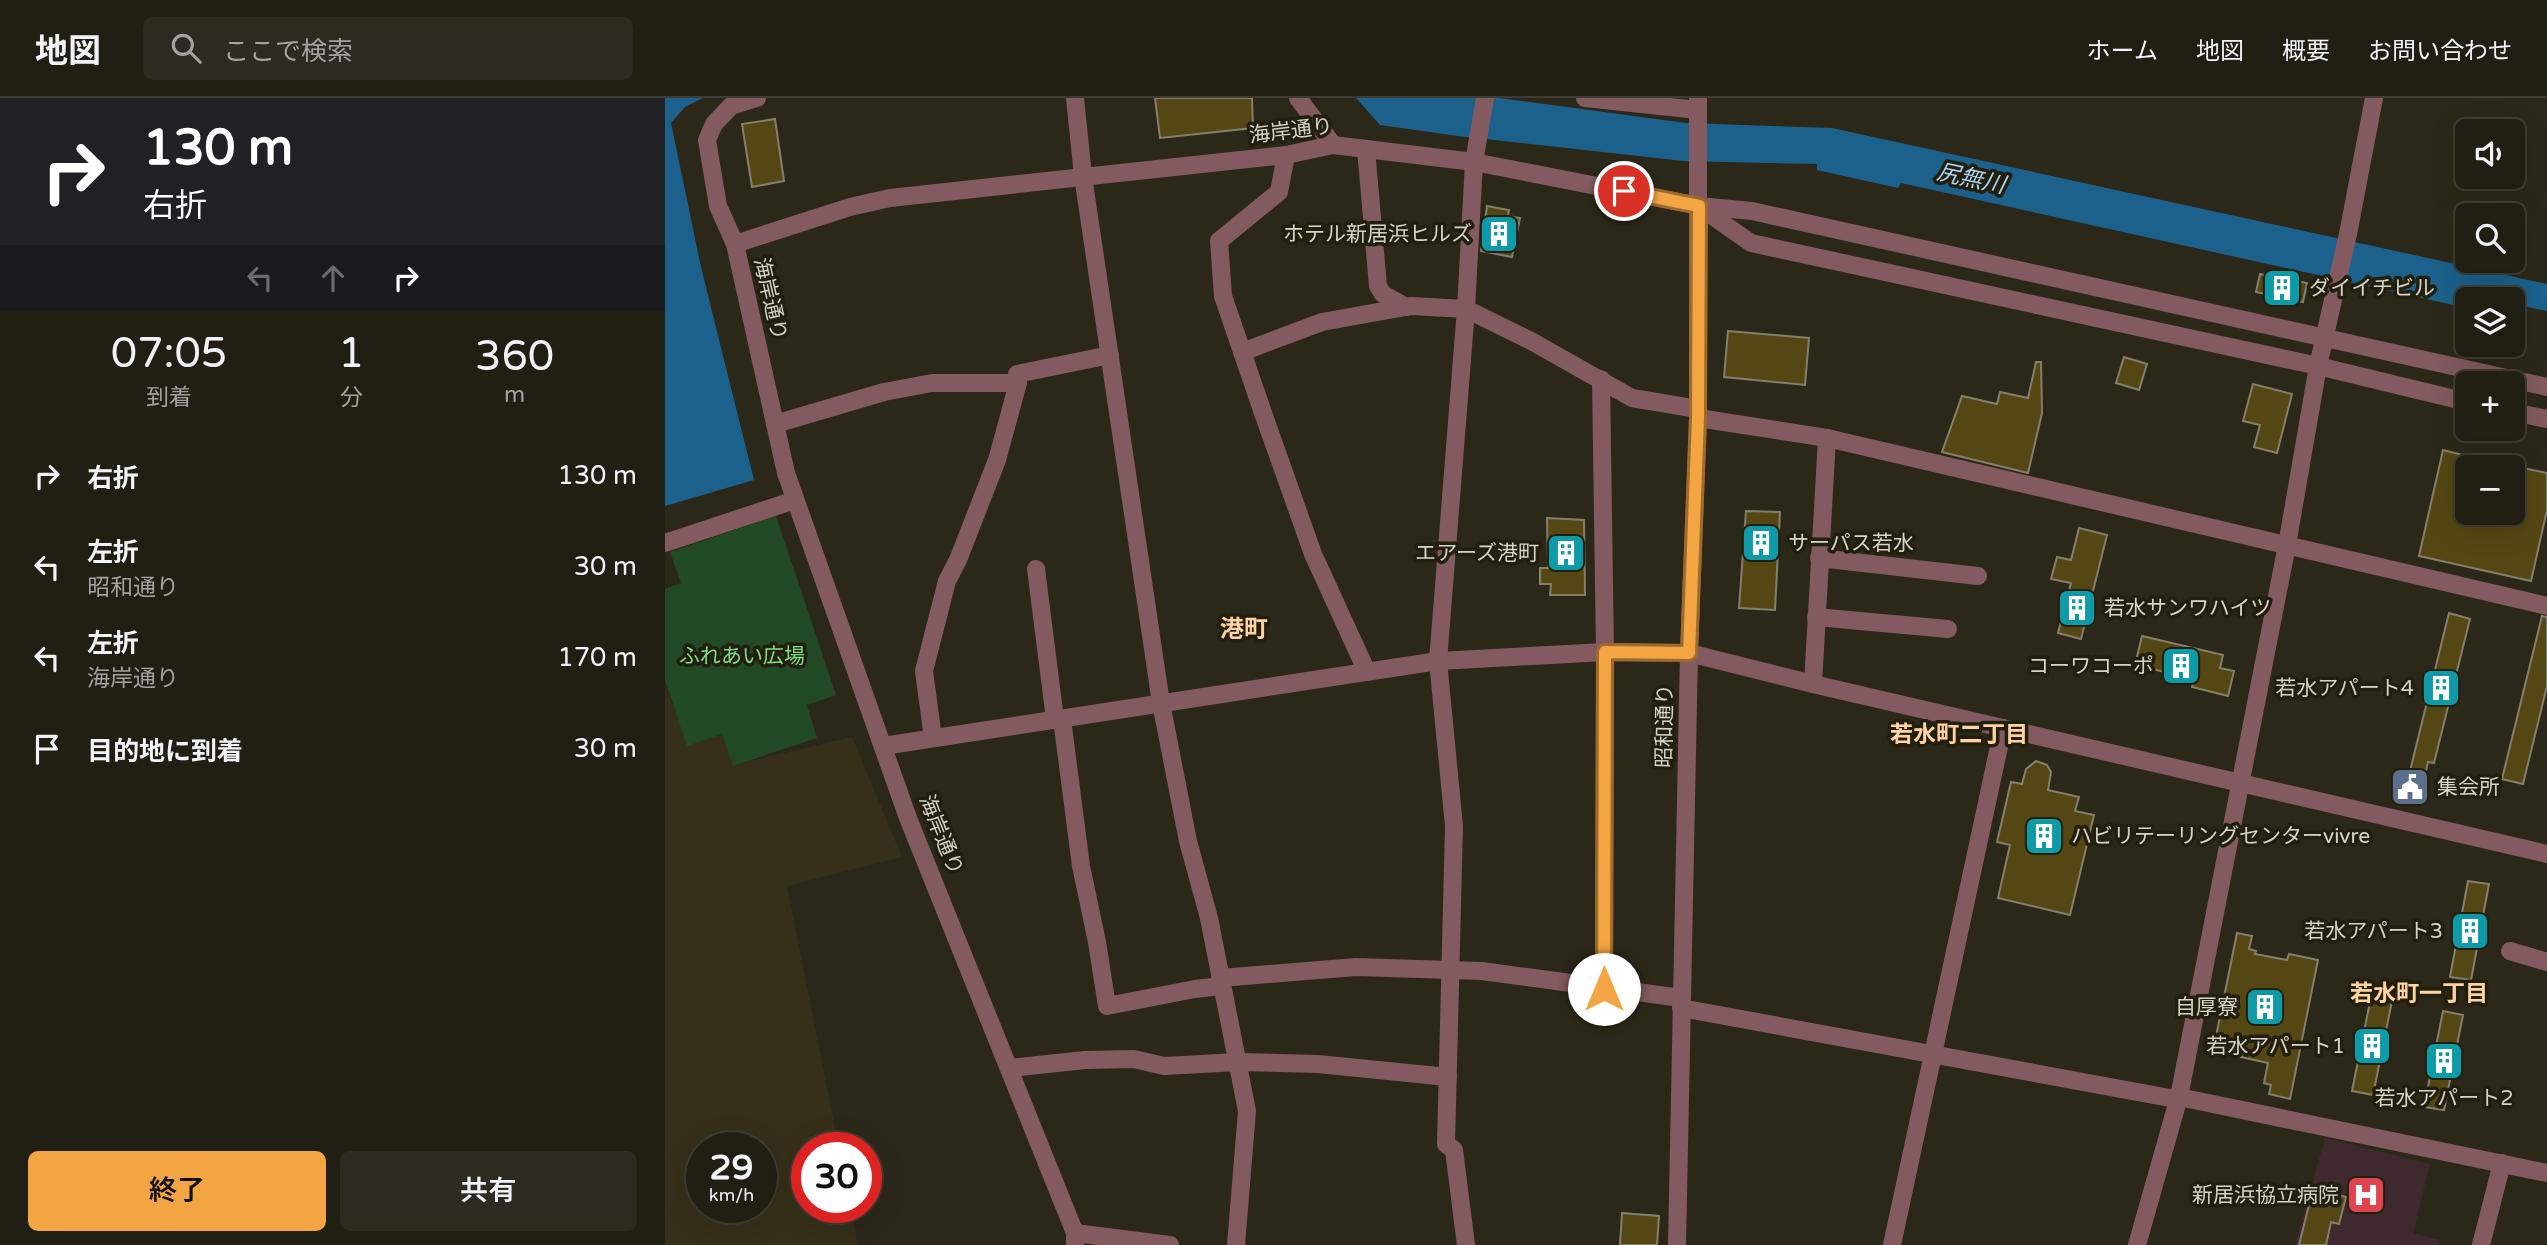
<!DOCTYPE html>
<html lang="ja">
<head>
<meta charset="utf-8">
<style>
	:root { --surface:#211e13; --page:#2d2b21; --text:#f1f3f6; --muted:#a2a2a0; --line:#3e3c33; --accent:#f3a443 }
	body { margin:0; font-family:"Varela Round","Noto Sans JP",sans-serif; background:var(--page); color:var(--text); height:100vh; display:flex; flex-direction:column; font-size:26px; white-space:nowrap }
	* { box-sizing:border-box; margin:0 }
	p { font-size:23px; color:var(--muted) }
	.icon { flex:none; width:38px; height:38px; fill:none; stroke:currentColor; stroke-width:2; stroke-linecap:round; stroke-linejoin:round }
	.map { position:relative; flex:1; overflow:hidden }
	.sheet { display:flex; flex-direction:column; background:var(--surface); width:665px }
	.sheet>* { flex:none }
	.guide { background:#202124; color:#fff; overflow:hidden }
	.controls { position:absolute; left:1790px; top:21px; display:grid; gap:14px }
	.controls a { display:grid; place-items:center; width:70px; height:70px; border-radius:10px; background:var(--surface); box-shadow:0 7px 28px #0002,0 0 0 2px var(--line); font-size:35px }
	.speed { position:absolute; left:21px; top:1034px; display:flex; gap:14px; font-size:35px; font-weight:700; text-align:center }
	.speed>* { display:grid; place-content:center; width:91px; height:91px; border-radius:50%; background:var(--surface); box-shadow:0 7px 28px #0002,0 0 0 2px var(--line); line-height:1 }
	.speed small { font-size:18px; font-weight:400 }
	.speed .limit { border:10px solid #d22; background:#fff; color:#111 }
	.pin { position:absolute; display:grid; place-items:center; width:60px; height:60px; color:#fff; margin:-30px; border:4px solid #fff; border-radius:50%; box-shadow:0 2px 7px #0007 }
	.me { position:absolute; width:77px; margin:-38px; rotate:0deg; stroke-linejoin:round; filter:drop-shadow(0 0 5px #0008) }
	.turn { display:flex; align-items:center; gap:24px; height:147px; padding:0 28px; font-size:32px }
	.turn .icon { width:91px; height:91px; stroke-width:2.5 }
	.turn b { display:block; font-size:49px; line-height:60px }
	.lanes { display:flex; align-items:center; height:66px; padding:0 28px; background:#0003; justify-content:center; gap:35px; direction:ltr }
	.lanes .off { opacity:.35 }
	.eta { display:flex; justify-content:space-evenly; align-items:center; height:119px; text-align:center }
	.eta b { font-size:42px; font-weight:600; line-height:49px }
	.button { display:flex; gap:14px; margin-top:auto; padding:14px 28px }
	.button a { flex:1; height:80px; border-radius:10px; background:var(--accent); color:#111; font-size:28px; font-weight:600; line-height:80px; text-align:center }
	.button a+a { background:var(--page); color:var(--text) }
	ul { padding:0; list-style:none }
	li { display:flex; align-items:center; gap:21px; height:91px; padding:0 28px }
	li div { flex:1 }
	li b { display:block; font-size:26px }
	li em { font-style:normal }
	header { display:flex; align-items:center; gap:42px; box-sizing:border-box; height:98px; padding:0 35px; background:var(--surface); border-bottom:2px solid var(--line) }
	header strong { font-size:33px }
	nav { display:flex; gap:38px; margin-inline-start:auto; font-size:24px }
	.search { width:490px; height:63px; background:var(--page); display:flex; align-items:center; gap:18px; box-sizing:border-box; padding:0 24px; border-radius:10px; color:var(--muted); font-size:26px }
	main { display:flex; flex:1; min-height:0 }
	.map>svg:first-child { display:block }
	.built { fill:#36301a; fill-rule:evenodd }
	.medical { fill:#3d292e }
	.green { fill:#204924 }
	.water { fill:#1b618b }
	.building { fill:#544713; stroke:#847f6d; stroke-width:2 }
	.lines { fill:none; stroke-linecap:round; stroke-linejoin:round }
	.minor { stroke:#825a5f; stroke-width:18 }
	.route-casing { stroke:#9e6b2c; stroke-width:18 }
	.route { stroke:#f3a443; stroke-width:12 }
	.labels { text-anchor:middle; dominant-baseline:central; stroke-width:7; stroke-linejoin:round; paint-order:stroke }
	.street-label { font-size:21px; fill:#d5d2c8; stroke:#231f0f }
	.poi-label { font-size:21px; fill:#d5d2c8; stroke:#231f0f; text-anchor:end }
	.park-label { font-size:21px; fill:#7fdd88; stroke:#231f0f }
	.water-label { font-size:23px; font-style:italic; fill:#a9d2ef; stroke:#231f0f }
	.neighbourhood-label { font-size:23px; font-weight:bold; fill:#ffd2a2; stroke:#231f0f }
	.quarter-label { font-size:24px; font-weight:bold; fill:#ffd2a2; stroke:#231f0f }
</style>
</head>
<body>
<header>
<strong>地図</strong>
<div class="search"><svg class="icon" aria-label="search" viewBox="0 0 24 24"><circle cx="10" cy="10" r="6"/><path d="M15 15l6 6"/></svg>ここで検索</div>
<nav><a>ホーム</a><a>地図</a><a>概要</a><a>お問い合わせ</a></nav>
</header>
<main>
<section class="sheet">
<div class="guide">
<div class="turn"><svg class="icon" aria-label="right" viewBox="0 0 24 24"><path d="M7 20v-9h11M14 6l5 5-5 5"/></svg><div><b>130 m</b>右折</div></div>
<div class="lanes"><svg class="icon off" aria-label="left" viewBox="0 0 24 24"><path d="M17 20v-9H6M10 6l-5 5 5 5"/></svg><svg class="icon off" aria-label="ahead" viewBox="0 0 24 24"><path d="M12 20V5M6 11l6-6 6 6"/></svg><svg class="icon" aria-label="right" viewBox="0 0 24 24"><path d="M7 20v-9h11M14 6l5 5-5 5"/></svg></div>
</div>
<div class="eta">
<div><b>07:05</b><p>到着</p></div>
<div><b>1</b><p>分</p></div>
<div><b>360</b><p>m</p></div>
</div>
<ul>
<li><svg class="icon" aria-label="right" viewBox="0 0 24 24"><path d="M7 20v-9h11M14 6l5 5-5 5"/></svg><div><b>右折</b></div><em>130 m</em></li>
<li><svg class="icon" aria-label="left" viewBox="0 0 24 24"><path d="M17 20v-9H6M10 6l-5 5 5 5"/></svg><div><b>左折</b><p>昭和通り</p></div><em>30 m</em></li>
<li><svg class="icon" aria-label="left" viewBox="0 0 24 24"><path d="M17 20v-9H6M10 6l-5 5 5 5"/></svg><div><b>左折</b><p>海岸通り</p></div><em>170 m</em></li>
<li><svg class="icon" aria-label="arrive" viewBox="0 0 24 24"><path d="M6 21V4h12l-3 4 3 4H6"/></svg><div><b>目的地に到着</b></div><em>30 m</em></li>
</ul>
<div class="button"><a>終了</a><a>共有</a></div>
</section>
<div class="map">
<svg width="1882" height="1147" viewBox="0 0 1882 1147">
	<rect width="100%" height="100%" fill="#2c2819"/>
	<path class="built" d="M0,588L23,645L57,636L69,667L187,639L237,759L122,788L174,1050H142V1110H185L193,1147H0ZM37,1050H96V1110H37Z"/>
	<path class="medical" d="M1660,1040L1765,1066L1748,1135L1775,1142L1774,1147H1630Z"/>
	<path class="green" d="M111,418L171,597L142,607L152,640L68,668L57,636L22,648L0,582V491L16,485L5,454Z"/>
	<g class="water">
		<path d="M0,0H38L20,9L6,25L36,169L89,382L0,408Z"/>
		<path d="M691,0H834L1021,25L1167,30L1882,186V213L1848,206V201H1802V210L1236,85L1233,90L1152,72V66L1018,63L793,38L715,27Z"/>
	</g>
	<g class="building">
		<path d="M490,0H587L588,30L495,40Z"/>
		<path d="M110,21L119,83L87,89L77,26Z"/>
		<path d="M822,108L844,112L843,118L855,120L847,159L816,153Z"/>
		<path d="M1595,176L1642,185L1638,204L1591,194Z"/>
		<path d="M1063,233L1144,240L1140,287L1059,279Z"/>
		<path d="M1459,259L1482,266L1474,292L1451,285Z"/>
		<path d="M1371,264H1376L1377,315L1363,375L1277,354L1297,298L1332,306L1335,294L1363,300Z"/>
		<path d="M1588,286L1627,296L1612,355L1589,349L1595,327L1578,323Z"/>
		<path d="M1778,352L1802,358V415H1848V368L1882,375V412L1866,483L1754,458Z"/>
		<path d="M1081,413L1115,414L1110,512L1074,510Z"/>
		<path d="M882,420L919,422L920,497H885L886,486H875V470H883Z"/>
		<path d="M1414,430L1442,437L1416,541L1393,535L1406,485L1386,481L1392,459L1406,462Z"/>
		<path d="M1784,515L1805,521L1769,665L1763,664L1754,703L1730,697L1735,674L1744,677Z"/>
		<path d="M1877,518L1882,519V588L1858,686L1837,681Z"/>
		<path d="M1477,538L1558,557L1555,570L1569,573L1563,598L1527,589L1529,581L1470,567Z"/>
		<path d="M1371,663L1382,667L1386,674L1383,692L1414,699L1410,713L1429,717L1405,817L1333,800L1345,747L1332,744L1346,684L1357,686L1361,671Z"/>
		<path d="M1803,783L1824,786L1806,882L1785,879Z"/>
		<path d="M1572,835L1587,838L1584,851L1591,853L1590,856L1622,862L1624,856L1653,862L1625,1001L1604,996L1606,987L1599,985L1603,965L1548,953Z"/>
		<path d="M1706,899L1727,903L1708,997L1687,993Z"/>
		<path d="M1778,913L1798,917L1779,1012L1759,1009Z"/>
		<path d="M1648,1091L1681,1099L1674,1126L1666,1124L1661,1147H1634Z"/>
		<path d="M957,1115L994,1118L992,1147H955Z"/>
	</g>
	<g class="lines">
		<g class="minor">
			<path d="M92,0L66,8L49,26L42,42L53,108L70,146L121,375L243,720L410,1135V1147"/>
			<path d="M410,0L418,78L496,605L523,743L544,820L582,1013L571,1147"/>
			<path d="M633,0L668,47"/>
			<path d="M920,0L1033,12"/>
			<path d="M701,51L713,188L718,196L741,209"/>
			<path d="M621,57L614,94L554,143L558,198L598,315L648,456L702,574"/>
			<path d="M1036,110L1086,145L1653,268L1802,304"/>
			<path d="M70,146L185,109L225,100L621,57L668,47L809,64L1034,108L1087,113L1882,289"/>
			<path d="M577,254L657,224L746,208L801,211L868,244L967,300L1033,311"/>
			<path d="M936,281L940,554L939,891"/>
			<path d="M1848,314L1882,321"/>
			<path d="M1033,320L1162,340L1882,508"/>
			<path d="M110,326L219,294L267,285H353"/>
			<path d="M0,445L130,402"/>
			<path d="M1154,460L1313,478"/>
			<path d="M371,471L390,621"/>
			<path d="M1151,519L1283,531"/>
			<path d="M1148,586L1162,340"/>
			<path d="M397,621L416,768L432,844L442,908L530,891L556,888"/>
			<path d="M268,640L259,573L282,483L293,462L332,362L353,285L352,276L445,257"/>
			<path d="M218,648L773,563L940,554L1024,555L1148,586L1882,756"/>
			<path d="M1845,853L1882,864"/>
			<path d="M555,880L691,869L817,873L1016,900"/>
			<path d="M1016,910L1505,1000L1514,999L1882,1075"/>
			<path d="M345,970L420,962L469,961L499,968L573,964L653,966L783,979"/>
			<path d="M410,1135L505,1147"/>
			<path d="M801,1147L789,1052L781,1046L789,728L773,563L801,211L809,64L820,0"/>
			<path d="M1012,1147L1024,555L1033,320V0"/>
			<path d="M1227,1147L1338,630"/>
			<path d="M1472,1147L1514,999L1622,447L1653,268L1683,136L1709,0"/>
			<path d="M1816,1147L1837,1065"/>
		</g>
	</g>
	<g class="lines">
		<g class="route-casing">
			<path id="route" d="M939,891L940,554L1024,555L1033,320L1034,108L959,93"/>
		</g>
		<use href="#route" class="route"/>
	</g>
	<defs>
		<g id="building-square" transform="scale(2.0125)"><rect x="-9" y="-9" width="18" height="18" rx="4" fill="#0f9aa8" stroke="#231f0f"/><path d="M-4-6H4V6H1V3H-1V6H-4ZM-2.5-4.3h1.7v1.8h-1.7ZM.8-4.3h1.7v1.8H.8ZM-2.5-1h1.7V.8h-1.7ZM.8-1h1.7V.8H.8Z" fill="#fff"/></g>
		<g id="civic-square" transform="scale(2.0125)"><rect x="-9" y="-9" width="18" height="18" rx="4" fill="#5c6f8a" stroke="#231f0f"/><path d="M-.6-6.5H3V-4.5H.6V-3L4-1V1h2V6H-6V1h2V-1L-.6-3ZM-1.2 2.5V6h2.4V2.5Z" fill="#fff"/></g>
		<g id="hospital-square" transform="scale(2.0125)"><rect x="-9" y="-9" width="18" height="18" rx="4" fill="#e0444e" stroke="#231f0f"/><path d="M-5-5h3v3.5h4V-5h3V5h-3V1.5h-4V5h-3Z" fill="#fff"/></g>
	</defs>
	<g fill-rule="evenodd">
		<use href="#building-square" x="834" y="136"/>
		<use href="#building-square" x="1617" y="190"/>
		<use href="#building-square" x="1096" y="445"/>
		<use href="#building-square" x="901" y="455"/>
		<use href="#building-square" x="1412" y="510"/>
		<use href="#building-square" x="1516" y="568"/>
		<use href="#building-square" x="1776" y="590"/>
		<use href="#civic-square" x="1745" y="689"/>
		<use href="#building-square" x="1379" y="738"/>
		<use href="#building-square" x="1805" y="833"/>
		<use href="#building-square" x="1600" y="909"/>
		<use href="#building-square" x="1707" y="948"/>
		<use href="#building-square" x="1779" y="963"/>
		<use href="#hospital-square" x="1701" y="1097"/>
	</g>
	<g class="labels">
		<g class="street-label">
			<text transform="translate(626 33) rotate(-7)">海岸通り</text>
			<text transform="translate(105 201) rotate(77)">海岸通り</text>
			<text transform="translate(1000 628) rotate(-89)">昭和通り</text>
			<text transform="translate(276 737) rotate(68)">海岸通り</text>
		</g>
		<g class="poi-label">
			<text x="807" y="136">ホテル新居浜ヒルズ</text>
			<text x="1644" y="190" text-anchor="start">ダイイチビル</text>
			<text x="1123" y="445" text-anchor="start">サーパス若水</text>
			<text x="874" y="455">エアーズ港町</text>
			<text x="1439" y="510" text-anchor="start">若水サンワハイツ</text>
			<text x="1489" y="568">コーワコーポ</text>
			<text x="1749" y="590">若水アパート4</text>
			<text x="1772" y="689" text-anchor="start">集会所</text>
			<text x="1406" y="738" text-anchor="start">ハビリテーリングセンターvivre</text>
			<text x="1778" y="833">若水アパート3</text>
			<text x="1573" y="909">自厚寮</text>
			<text x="1680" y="948">若水アパート1</text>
			<text x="1779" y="1000" text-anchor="middle">若水アパート2</text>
			<text x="1674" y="1097">新居浜協立病院</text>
		</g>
		<g class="park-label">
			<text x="77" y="558">ふれあい広場</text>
		</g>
		<g class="water-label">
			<text transform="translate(1306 81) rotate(12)">尻無川</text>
		</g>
		<g class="neighbourhood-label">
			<text x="1294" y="637">若水町二丁目</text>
			<text x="1754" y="896">若水町一丁目</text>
		</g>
		<g class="quarter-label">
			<text x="579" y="531">港町</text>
		</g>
	</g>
</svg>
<div class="controls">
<a><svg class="icon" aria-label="sound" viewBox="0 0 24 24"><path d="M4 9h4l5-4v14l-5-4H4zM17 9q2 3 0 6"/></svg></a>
<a><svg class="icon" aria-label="search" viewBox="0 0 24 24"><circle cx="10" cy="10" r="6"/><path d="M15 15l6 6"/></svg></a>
<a><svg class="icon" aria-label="layers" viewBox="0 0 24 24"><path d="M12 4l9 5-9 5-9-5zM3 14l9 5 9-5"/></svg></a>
<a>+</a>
<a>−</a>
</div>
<div class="speed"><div>29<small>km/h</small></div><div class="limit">30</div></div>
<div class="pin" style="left:959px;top:93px;background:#d93025"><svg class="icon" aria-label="arrive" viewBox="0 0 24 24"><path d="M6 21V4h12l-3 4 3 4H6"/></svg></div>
<svg class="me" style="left:939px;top:891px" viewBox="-20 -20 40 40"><circle r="19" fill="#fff"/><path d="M0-13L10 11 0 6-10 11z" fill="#f3a443"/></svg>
</div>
</main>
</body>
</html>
